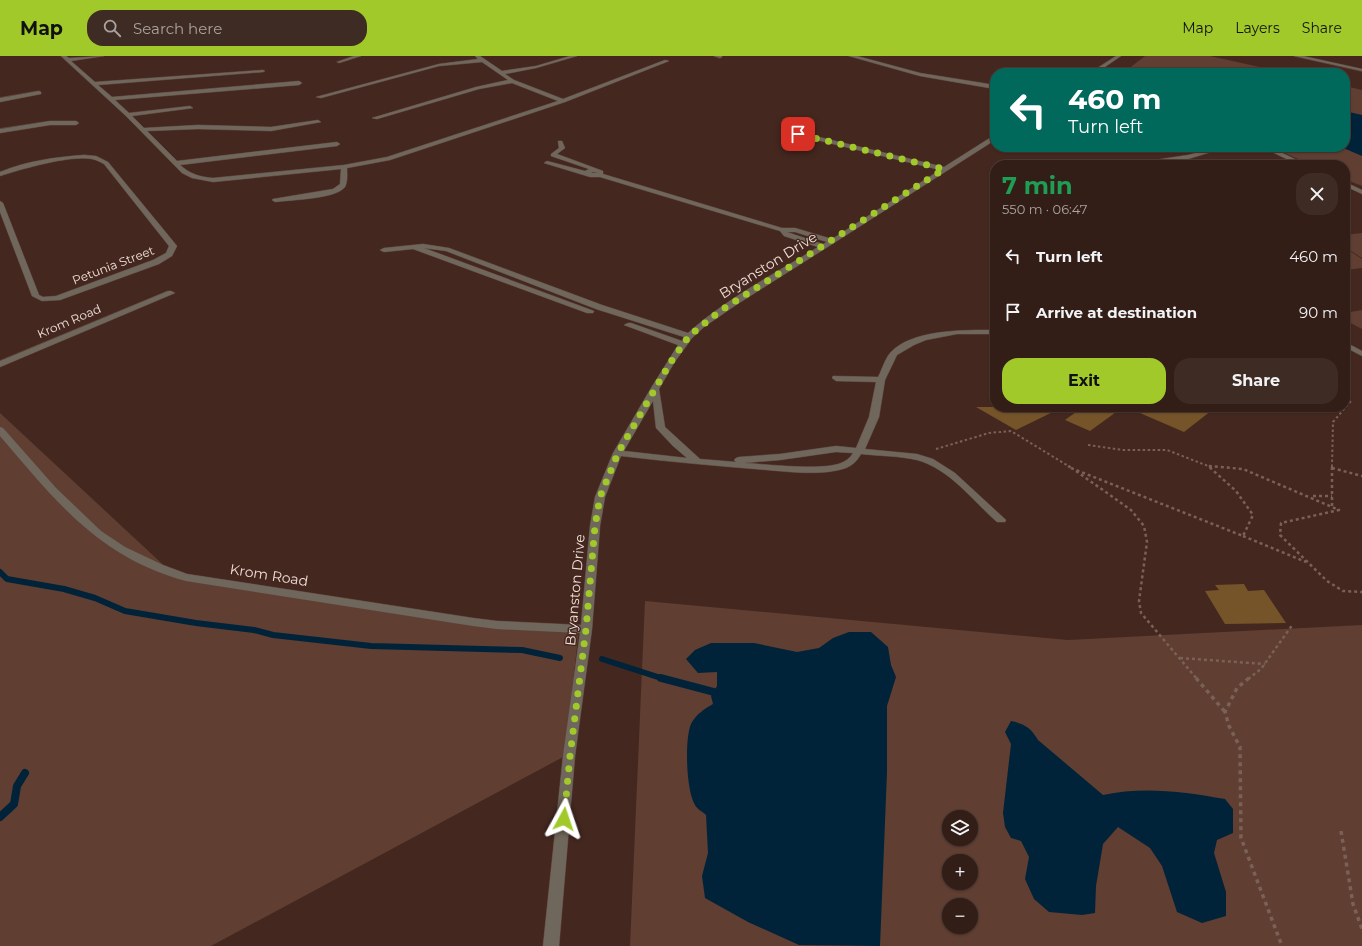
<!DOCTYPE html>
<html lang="en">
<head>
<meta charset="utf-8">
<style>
	:root { --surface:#331e17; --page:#3e2b24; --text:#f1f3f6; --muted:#a9a2a1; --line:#4e3c36; --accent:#a1c92a }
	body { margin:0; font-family:Montserrat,sans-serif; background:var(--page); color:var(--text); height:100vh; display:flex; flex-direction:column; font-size:15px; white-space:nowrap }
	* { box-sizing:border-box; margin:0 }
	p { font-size:13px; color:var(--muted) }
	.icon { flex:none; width:22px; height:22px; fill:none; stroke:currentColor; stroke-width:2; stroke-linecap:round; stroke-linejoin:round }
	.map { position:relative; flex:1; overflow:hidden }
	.side { position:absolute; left:990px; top:104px; width:360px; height:252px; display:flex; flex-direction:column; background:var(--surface); border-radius:16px; box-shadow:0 1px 3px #0004,0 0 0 1px var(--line) }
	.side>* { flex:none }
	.top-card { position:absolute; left:990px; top:12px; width:360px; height:84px; border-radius:16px; box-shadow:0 1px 3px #0004,0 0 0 1px var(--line); background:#00695c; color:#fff; overflow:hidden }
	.controls { position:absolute; left:942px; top:754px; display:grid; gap:8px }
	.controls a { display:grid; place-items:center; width:36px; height:36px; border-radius:50%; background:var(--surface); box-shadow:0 1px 3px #0004,0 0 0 1px var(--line); font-size:20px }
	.pin { position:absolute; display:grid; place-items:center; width:34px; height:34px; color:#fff; margin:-17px; border-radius:8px; box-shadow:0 2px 6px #0006 }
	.me { position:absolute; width:44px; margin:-22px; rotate:5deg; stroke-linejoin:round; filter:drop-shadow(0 0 3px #0008) }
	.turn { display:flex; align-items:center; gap:14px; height:84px; padding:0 12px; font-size:18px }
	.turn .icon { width:52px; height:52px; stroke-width:2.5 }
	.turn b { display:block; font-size:28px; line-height:34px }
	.round { display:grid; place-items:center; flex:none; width:42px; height:42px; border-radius:16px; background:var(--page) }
	.headline { display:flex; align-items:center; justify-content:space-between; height:68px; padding:0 12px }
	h1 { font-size:24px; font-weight:700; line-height:30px; color:#1e9e55 }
	.cta { display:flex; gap:8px; margin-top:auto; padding:8px 12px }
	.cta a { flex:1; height:46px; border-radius:16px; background:var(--accent); color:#111; font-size:16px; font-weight:700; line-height:46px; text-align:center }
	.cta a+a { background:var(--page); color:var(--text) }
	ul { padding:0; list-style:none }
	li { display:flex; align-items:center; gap:12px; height:56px; padding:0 12px }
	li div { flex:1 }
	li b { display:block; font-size:15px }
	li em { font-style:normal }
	header { display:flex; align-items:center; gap:24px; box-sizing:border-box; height:56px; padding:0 20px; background:var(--accent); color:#111 }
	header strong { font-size:19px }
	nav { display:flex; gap:22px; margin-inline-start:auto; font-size:14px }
	.search { width:280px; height:36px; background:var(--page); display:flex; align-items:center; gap:10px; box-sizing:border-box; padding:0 14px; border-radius:16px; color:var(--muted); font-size:15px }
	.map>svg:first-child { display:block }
	.green { fill:#603e32; fill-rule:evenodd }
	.water { fill:#002339 }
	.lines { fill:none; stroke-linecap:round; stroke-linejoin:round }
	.stream-far1 { stroke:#002339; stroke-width:6 }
	.stream { stroke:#002339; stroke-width:8 }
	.building { fill:#765429 }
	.minor-casing { stroke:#60453d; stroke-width:1 }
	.path-far2 { stroke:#7a6158; stroke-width:2; stroke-dasharray:2.5 2.5; stroke-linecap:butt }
	.path-far1 { stroke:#7a6158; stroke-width:2.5; stroke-dasharray:3 3; stroke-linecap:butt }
	.path { stroke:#7a6158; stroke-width:3.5; stroke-dasharray:4 4; stroke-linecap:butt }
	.minor { fill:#70675c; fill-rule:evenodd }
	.route { stroke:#a1c92a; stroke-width:7; stroke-dasharray:0 12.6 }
	.labels { text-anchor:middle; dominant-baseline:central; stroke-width:3; stroke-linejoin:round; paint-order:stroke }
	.far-street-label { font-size:12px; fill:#f1dfd8; stroke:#44281f }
	.street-label { font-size:14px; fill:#f1dfd8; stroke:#44281f }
</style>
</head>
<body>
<header>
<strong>Map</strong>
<div class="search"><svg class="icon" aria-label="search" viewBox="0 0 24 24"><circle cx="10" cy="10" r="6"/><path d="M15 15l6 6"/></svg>Search here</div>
<nav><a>Map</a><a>Layers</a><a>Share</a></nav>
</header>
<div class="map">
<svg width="1362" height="890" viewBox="0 0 1362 890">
	<rect width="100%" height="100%" fill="#44281f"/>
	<g class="green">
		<path d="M1145,0H1210L1286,17H1123Z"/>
		<path d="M1345,30L1362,34V130L1345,123V109H1312L1271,91H1345Z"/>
		<path d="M1362,177V202L1345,191V179Z"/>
		<path d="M1345,192L1362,203V212L1345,214Z"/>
		<path d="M1362,254V273L1345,264V257Z"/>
		<path d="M0,357L172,517L496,570L579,572L565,700L211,890H0Z"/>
		<path d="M645,545L1068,584L1362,569V890H630ZM949,761H971V783H949ZM949,805H971V827H949ZM949,849H971V871H949Z"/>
	</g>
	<g class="water">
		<path d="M1345,55L1362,59V100L1341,91H1345Z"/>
		<path d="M849,576H871L888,591L891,609L896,621L887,650V716L880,890L799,889L748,866L705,842L702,820L708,797L706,759C703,756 697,753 695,749C686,735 684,679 692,666C697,658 704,653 713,648L711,640L717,630V616L698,617L686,603L695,594L711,587H754L797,596L819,592L833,582Z"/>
		<path d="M1011,665C1025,668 1031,672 1038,684L1103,739C1144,730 1185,736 1225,743L1233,753V777L1217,784L1214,797L1226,836V860L1202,867L1177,856L1162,810L1150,792L1118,771L1103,788L1096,830L1095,857L1082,859L1049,856L1034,843L1025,823L1029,801L1021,785L1011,782L1005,771L1003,757L1011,688L1005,676Z"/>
	</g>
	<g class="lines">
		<g class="stream-far1">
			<path d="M0,516L7,523L64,533L95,542L125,555L196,567L254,574L273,579L371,590L522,594L560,602"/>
			<path d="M602,603L664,623"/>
		</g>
		<g class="stream">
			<path d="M661,622L714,636"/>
			<path d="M0,761L14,748L17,730L25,717"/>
		</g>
	</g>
	<g class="building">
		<path d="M976,351H1063L1016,374Z"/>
		<path d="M1083,351H1123L1090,375L1065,364Z"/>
		<path d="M1126,351H1216L1184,376Z"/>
		<path d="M1244,528L1248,535L1264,534L1286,567L1225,568L1205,535L1219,534L1215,529Z"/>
	</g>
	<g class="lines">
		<g class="minor-casing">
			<g id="minor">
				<path d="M61,0H66L69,2L104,0L71,5L95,26L263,14L265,15L263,16L98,29L112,41L299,25L302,27L299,29L115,44L129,57L190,50L193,52L132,60L144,72L198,69L271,71L318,64L321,66L271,75L198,73L147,75L177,105L337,86L340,88L337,90L180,109C190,118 200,121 213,122L344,109L387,101L558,45L512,27L479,33L377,63L372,62L476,31L508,24L482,6L439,10L321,42L316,41L439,8L478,3L475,0H480L502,15L536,10L570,0H577L536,12L505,18L514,24L563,43L665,4L669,5L565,46L390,104L347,112C347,118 348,125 345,131C336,143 290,144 275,146L272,144L273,143L333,133L340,128L341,113L213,126L192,122L182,117L126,60Z"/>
				<path d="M354,0H361L339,7L337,6Z"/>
				<path d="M714,0H722V1L720,2Z"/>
				<path d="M849,0H857L920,17L995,29V33L920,20Z"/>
				<path d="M1116,0H1121L1096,17H1090Z"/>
				<path d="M1294,0H1303L1362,13V15Z"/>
				<path d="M39,35L41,36V38L0,46V42Z"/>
				<path d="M50,65H76L79,67L76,69H50L0,77V73Z"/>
				<path d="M798,76L944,111L993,80L995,79V84L826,192L736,249L704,271L692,282L674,307L659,333L665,371L700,403L736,406L734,404L736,402L739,401L780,398L836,390L856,392L869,361L876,326L836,325L832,322L833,320L878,321C882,314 885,302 891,296C913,273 965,274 995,274V278H957L926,284L914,289L897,299L885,324L879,361L865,393L917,398L933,403L955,417L1006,464L1005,466H997C973,445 950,413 917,404C900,400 879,400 861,398C857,405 853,409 846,412C824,420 790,416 767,414C718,410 670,406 621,400L605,441L600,470L592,573L575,700L559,890H543L563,700L580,577L497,573L473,570L186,525C98,501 56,445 0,380V371L3,372L56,432L101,475L125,491L163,509L187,518L473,562L497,565L581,569L590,470L595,441L613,397L651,332L678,289L624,269L628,267H631L682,285L684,281L596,253L446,195L424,192L594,255L593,257H587L413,193L384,196L380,194L384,192L423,188L449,192L602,249L688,277C724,244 776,217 818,191L784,180L780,175L600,121H590L544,107L547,105L585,115L589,113L551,100V98L559,92L558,85H562L565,92L557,98L603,115V118L782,172H795L832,183L940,114L796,79V77ZM593,116L598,117H591ZM787,176H795L827,186L823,188ZM653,345L656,372L673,390L687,402L624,395ZM836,396L853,397C850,402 846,405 841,407C821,415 767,408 744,407L780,404Z"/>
				<path d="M1218,91H1228L1188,103L1147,109H1132L1135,107L1188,99Z"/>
				<path d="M1262,91H1270L1307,109H1299Z"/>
				<path d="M84,99L96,100L108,106L177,190L172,200L159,208L60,244L42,245L32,240L0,156V145L3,147L39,239L43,241L56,240L153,204L166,197L169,190L104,108C100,106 97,104 92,103C70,99 22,113 0,120V116C26,105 56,101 84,99Z"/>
				<path d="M1345,126L1362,134V138L1345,130Z"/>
				<path d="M168,235H171L175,237L0,311V305Z"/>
				<path d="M1345,286L1362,295V300L1345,291Z"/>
			</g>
		</g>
		<g class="path-far2">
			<path d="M1088,389L1123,394H1167L1208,410"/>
			<path d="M936,393L989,377L1011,375L1070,411"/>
			<path d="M1209,411H1214"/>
			<path d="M1332,411L1333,366L1351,345"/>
		</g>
		<g class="path-far1">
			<path d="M1068,410L1072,412"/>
			<path d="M1071,412L1243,480L1253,459L1236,435L1208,410L1243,413L1339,454L1281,467L1280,479L1327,525L1343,535L1362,536"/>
			<path d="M1332,412L1362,420"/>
			<path d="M1076,415L1131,454L1144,470L1147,486L1139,545L1141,557L1197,623"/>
			<path d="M1313,440H1332"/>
			<path d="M1332,450V410"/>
			<path d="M1243,480L1306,506"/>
			<path d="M1180,602L1265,608"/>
			<path d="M1248,623L1261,613L1293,568"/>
		</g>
		<g class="path">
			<path d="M1196,622L1225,656"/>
			<path d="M1249,622L1237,632L1225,656L1229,670L1240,691L1241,782L1282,890"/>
			<path d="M1341,775L1353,848L1362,873"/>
		</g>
		<use href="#minor" class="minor"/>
	</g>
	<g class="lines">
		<path class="route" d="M564,763L570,700L586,573L595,470L600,441L618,397L670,307L689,280L720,255L944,113L798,78"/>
	</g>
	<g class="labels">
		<g class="far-street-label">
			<text transform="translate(113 209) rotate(-21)">Petunia Street</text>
			<text transform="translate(69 265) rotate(-23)">Krom Road</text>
		</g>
		<g class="street-label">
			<text transform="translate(768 209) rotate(-32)">Bryanston Drive</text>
			<text transform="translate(269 519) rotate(9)">Krom Road</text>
			<text transform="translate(575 534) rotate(-85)">Bryanston Drive</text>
		</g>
	</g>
</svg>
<div class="controls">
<a><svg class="icon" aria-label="layers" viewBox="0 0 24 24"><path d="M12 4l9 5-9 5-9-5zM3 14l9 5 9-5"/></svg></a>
<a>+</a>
<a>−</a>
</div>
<div class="pin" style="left:798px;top:78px;background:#d93025"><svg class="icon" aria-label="arrive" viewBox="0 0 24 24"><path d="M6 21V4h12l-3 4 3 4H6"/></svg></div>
<svg class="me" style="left:564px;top:763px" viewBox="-20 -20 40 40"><path d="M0-17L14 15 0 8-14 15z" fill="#a1c92a" stroke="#fff" stroke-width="4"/></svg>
<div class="top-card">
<div class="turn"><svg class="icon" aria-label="left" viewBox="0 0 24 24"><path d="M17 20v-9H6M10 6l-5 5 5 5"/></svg><div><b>460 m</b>Turn left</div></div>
</div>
<section class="side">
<div class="headline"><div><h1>7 min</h1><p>550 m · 06:47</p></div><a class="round"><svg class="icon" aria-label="close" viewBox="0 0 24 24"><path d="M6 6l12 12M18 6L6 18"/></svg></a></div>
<ul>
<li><svg class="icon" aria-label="left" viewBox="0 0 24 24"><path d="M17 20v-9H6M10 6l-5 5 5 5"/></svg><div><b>Turn left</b></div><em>460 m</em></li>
<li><svg class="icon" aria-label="arrive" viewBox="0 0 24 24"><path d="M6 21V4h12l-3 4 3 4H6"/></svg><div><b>Arrive at destination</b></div><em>90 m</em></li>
</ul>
<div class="cta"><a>Exit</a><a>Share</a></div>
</section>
</div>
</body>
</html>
